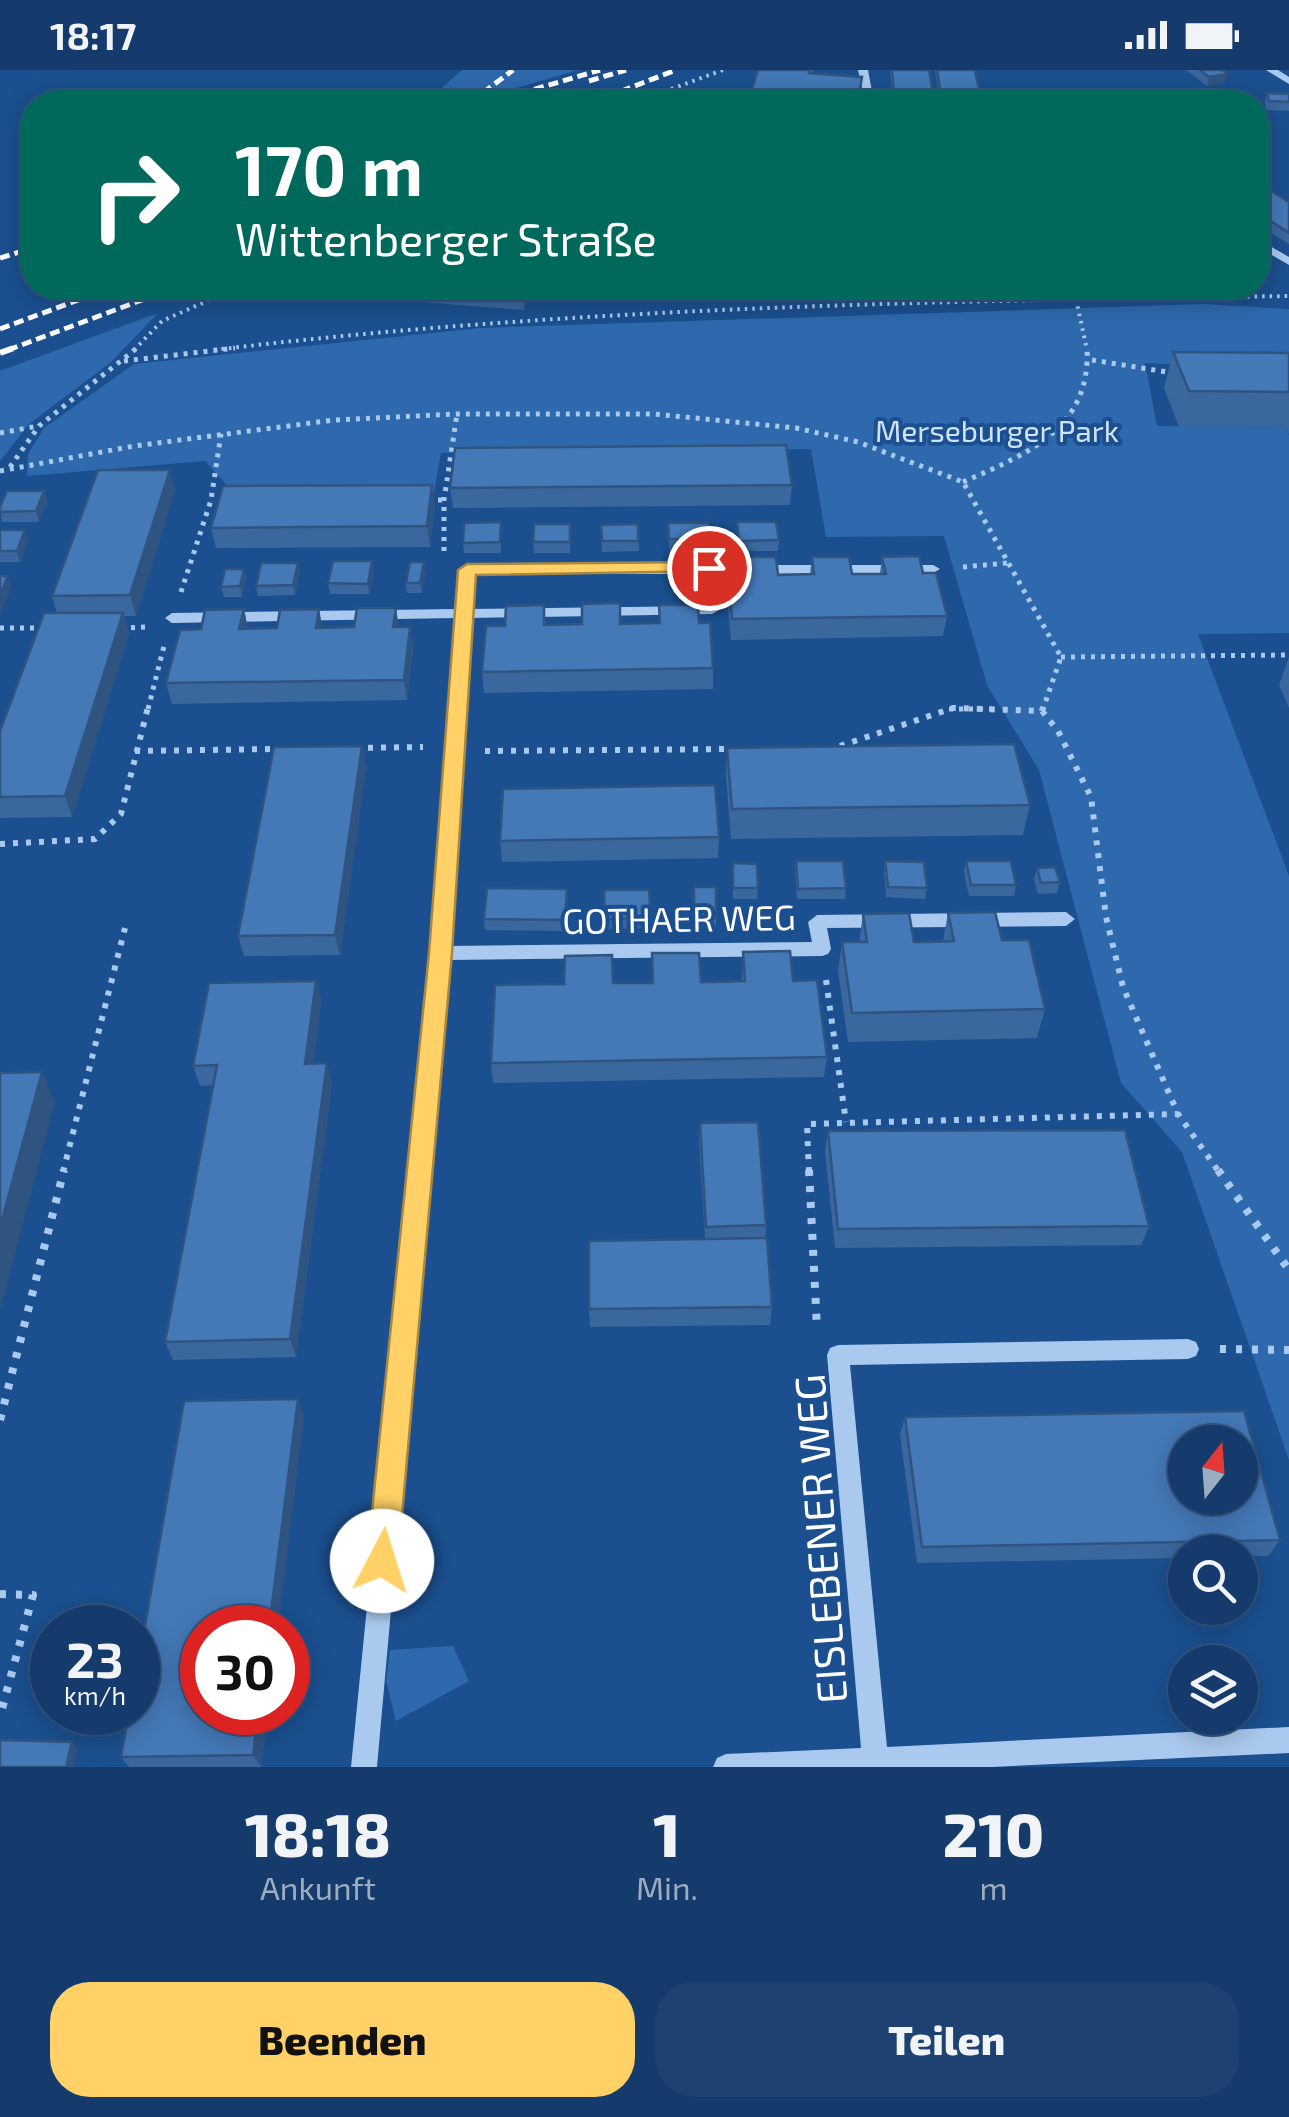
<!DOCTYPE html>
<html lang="de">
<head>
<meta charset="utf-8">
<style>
	:root { --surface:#143b6b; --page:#1d4271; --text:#f1f3f6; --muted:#9dadc1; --line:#33557e; --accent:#ffd166 }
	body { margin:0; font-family:"Exo 2",sans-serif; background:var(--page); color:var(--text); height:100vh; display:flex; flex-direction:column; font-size:38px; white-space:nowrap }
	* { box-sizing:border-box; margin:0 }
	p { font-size:32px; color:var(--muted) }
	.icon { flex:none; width:55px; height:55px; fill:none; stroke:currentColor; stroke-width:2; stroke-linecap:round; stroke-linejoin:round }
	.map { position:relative; height:1697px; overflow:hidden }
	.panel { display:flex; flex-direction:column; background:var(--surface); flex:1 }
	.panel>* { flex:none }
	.banner { position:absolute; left:20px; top:20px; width:1250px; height:210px; border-radius:40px; box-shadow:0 5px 25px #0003,0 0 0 2px var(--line); background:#00695c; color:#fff; overflow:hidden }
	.needle { width:65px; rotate:17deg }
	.tools { position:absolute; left:1168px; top:1355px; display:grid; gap:20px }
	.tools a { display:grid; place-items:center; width:90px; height:90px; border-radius:50%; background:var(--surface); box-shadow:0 5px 25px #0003,0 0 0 2px var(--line); font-size:50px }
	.speed { position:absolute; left:30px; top:1535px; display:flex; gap:20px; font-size:50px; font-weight:700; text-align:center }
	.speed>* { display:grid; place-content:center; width:130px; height:130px; border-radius:50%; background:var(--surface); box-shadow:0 5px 25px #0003,0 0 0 2px var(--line); line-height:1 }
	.speed small { font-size:25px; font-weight:400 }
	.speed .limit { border:15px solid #d22; background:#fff; color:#111 }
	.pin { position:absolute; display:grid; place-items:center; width:85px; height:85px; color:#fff; margin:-42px; border:5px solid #fff; border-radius:50%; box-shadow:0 2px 10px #0007 }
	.me { position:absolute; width:110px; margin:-55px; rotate:5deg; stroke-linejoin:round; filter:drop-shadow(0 0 8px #0008) }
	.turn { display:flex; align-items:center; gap:35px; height:210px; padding:0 50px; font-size:45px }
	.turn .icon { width:130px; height:130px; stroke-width:2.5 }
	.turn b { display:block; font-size:70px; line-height:85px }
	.eta { display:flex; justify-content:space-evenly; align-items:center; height:170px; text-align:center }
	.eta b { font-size:60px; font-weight:800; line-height:70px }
	.button { display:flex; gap:20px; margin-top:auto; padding:20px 50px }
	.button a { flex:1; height:115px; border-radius:40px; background:var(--accent); color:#111; font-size:40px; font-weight:800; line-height:115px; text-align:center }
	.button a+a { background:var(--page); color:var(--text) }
	.status { display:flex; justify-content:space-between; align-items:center; height:70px; padding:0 50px; background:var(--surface); direction:ltr }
	.status svg { height:28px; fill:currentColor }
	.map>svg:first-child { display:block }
	.green { fill:#2e69ad }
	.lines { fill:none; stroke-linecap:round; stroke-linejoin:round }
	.path-far3 { stroke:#a9c9ee; stroke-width:4; stroke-dasharray:2.5 5; stroke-linecap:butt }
	.path-far2 { stroke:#a9c9ee; stroke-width:5; stroke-dasharray:4 6; stroke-linecap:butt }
	.path-far1 { stroke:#a9c9ee; stroke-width:6; stroke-dasharray:5 8; stroke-linecap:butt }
	.path { stroke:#a9c9ee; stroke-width:8; stroke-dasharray:6 10; stroke-linecap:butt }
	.minor { fill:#a9c9ee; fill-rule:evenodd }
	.rail-far1 { stroke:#fff; stroke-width:5; stroke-dasharray:10 5; stroke-linecap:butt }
	.rail { stroke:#fff; stroke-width:6; stroke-dasharray:14 6; stroke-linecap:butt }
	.wall { fill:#3a679d }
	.shaded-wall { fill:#305480 }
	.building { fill:#4478b7; stroke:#305480; stroke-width:2.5; fill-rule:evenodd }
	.route { fill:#ffd166; stroke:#a68842; stroke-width:2.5 }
	.labels { text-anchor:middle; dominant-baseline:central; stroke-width:8; stroke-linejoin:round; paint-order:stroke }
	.far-park-label { font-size:30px; fill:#cfe3fa; stroke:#1b4f8f }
	.street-label { font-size:35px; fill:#fff; stroke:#1b4f8f }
	.near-street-label { font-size:42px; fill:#fff; stroke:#1b4f8f }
</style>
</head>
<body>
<div class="status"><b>18:17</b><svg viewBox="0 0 49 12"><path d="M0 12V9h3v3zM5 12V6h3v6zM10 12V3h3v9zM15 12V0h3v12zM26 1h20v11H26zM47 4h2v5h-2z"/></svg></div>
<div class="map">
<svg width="1289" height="1697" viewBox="0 0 1289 1697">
	<rect width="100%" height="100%" fill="#1b4f8f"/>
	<g class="green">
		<path d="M462,0H578L503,22L426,32Z"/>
		<path d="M1203,234L1289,239V299L1145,293L1157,356L1286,358L1289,365V563L1198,564L1289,806V1390L1182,1082L1121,1013L1039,700L987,615L944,466L826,467L811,379L441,383L434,422L232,421L205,391L27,406L28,384L44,358L134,294L481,258Z"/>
		<path d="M158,243L110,293L29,354L0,391V301Z"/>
		<path d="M453,1576L469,1611L396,1651L386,1611L390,1580Z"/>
	</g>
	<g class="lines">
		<g class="path-far3">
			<path d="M636,32L723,0"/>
			<path d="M1076,229L1087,280"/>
			<path d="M134,280L162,251L236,218"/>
			<path d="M214,280C571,237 930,231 1289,226"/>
		</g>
		<g class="path-far2">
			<path d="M1092,290L1173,303"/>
			<path d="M124,291L235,278"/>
			<path d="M0,363L38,356"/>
			<path d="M10,397L39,356L137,278"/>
			<path d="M0,401L134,376L334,350L457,344H654L796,358L858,372L963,412L1061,587L1043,639"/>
			<path d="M963,412C1027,384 1091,359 1087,278"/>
			<path d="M428,430H444"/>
			<path d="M444,481V430L457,344"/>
			<path d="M963,497L1007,493"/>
			<path d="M181,522L211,430L221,364"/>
			<path d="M0,558H43"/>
			<path d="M121,558L148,557"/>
			<path d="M1061,587L1289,585"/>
			<path d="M148,639L165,572"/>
			<path d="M949,639H992"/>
		</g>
		<g class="path-far1">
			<path d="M1042,641L1043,637"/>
			<path d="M1042,641L1058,661L1091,727L1106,847L1123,917L1178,1044L1219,1102"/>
			<path d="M840,676L953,638L1042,641"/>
			<path d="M355,678L423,677"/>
			<path d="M135,681L278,679"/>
			<path d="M485,681L732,679"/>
			<path d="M0,774L95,769L121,744L148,637"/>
			<path d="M826,910L846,1052"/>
			<path d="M63,1102L125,858"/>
			<path d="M809,1102L807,1054L1178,1044"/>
		</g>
		<g class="path">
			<path d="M809,1100L817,1258"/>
			<path d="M1218,1100L1289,1200"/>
			<path d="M1220,1279L1289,1280"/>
			<path d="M0,1350L64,1100"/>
			<path d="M0,1524L33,1525L0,1646"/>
		</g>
		<g class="minor">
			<path d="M858,0H868L874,32H865Z"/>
			<path d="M1266,0H1278L1289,7V14Z"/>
			<path d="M1258,169L1289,187V195L1258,177Z"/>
			<path d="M709,493L715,495H933L940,499L933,503L717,504L719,540L712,544L471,548L450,876L812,872L808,852L817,845L1066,842L1075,849L1066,856L827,858L831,879L828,884L822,886L449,890L377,1697H351L432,883L456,548L172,553L165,548L172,543L457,539L460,500L467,496L703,495ZM474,504H702L704,536L472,539Z"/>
			<path d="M1188,1269L1196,1272L1199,1279L1196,1286L1188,1289L850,1295L887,1677L1289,1657V1683L992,1697H713L717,1688L726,1684L861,1678L827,1285L830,1278L838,1275Z"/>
		</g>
		<g class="rail-far1">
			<path d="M589,11L626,0"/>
			<path d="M471,32L513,0"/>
			<path d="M491,32L600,0"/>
			<path d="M593,32L676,0"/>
			<path d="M0,188L32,178"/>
			<path d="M0,259L110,218"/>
			<path d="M8,280L174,218"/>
		</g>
		<path class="rail" d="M0,283L14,278"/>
	</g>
	<g class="wall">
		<path d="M758,0H813L812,4L862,7L861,19L892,21L890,0H929L933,24L932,32H748Z"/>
		<path d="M935,0H975L980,25L979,32H940Z"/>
		<path d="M1186,0H1222L1225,13L1207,16Z"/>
		<path d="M1267,23L1289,24V41L1266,40L1265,32Z"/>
		<path d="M1258,113L1289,132V174L1258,155Z"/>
		<path d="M358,218H693L689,231L533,218L524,240L359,227Z"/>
		<path d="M1173,282L1289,283V365L1286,358L1179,357L1164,318Z"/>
		<path d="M792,415L790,435L453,438L450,418Z"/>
		<path d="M175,420L136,546H124L129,564L72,747L0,748V661L57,543L52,526Z"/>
		<path d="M47,431L39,452H2L0,437Z"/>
		<path d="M435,435L430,477L216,478L211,458Z"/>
		<path d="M501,452V483H464L463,473Z"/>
		<path d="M737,452L779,470L778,481H739Z"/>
		<path d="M668,453L710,469V480H669Z"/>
		<path d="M570,454V483H534L533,472Z"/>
		<path d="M638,454L639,481L602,482L601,455Z"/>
		<path d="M0,460L29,470L20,492H0Z"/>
		<path d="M739,487L778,505L810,504L812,487L852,504H880L882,487L923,503L947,546L943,566L731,570L727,526L728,505H738Z"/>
		<path d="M298,493L300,503L295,525L258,526L256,516Z"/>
		<path d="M244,499L246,509L242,527H224L221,517Z"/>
		<path d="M374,502L369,524H330L328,513Z"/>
		<path d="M425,503L422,523H407L406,513Z"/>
		<path d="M544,535L546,555L659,553V535L699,553L713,598V619L484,623L482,602L505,556Z"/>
		<path d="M244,539L248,559L410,557L413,578L407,630L172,634L166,613L201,559Z"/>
		<path d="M1289,587V638L1279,615Z"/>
		<path d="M362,676L366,697L340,885L244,886L238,866Z"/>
		<path d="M727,678L1030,735L1023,765L731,769L726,707Z"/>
		<path d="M719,767L718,788L502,792L500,771Z"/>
		<path d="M796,791L846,818L845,829H797L795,802Z"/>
		<path d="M885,791L927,818L925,829L886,827L884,801Z"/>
		<path d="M966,791L1016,815L1014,826H969L964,802Z"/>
		<path d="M733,793L758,818L757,829H733Z"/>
		<path d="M1037,798L1060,812L1057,823L1038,824L1034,809Z"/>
		<path d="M694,817H716V857H693Z"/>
		<path d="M567,819L566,861L485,860L484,849Z"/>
		<path d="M604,820H649L651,858L605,859Z"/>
		<path d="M948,843L1002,870L1045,939L1037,968L848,972L838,901L842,872H859L863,844L914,872L943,871Z"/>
		<path d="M743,882L793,911L827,987L824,1007L493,1013L491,993L613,913H652V883L701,912L742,911Z"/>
		<path d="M316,911L321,931L313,993L332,1013L296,1287L173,1290L165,1272L213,1015L200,1016L193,996Z"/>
		<path d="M700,1053L766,1155L765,1169L772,1237L770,1255L590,1257L589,1239L705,1169L699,1072Z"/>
		<path d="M828,1061L1149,1156L1141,1175L835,1178L825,1081Z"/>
		<path d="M304,1347L202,1642H268L261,1697H129L121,1687Z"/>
		<path d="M905,1347L1280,1470L1268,1486H1240V1482H1185V1488L917,1493L900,1364Z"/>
	</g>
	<g class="shaded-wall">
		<path d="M1228,4L1225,13L1207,16L1209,7Z"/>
		<path d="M529,218H533L524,240L523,230Z"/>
		<path d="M170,400L175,420L136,546L130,525Z"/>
		<path d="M432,415L435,435L430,477L427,456Z"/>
		<path d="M44,421L47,431L39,452L36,441Z"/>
		<path d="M25,460L29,470L20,492L17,481Z"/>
		<path d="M372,491L374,502L369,524L368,514Z"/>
		<path d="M424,492L425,503L422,523L420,513Z"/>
		<path d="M298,493L300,503L295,525L293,515Z"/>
		<path d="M244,499L246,509L242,527L240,516Z"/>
		<path d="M8,506L12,516L0,544V525Z"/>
		<path d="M396,538L399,558L393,557Z"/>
		<path d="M244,539L248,560L239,559Z"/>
		<path d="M319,539L323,560L316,558Z"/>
		<path d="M123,543L129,564L72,747L65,726Z"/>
		<path d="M410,557L413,578L407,630L404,610Z"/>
		<path d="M362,676L366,697L340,885L335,865Z"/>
		<path d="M316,911L321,931L310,1014L305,994Z"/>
		<path d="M327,993L332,1013L296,1287L290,1269Z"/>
		<path d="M42,1002L55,1031L0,1241V1157Z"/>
		<path d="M298,1329L304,1347L278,1558H269Z"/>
		<path d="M258,1642H268L261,1697L253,1685Z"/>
		<path d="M72,1672L78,1679L73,1697H66Z"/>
	</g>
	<g class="building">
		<path d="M758,0H810L809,3L862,7L860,19L902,21L900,32H748Z"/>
		<path d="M892,0H929L933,24L902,23V21H894Z"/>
		<path d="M937,0H975L980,25L941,24Z"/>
		<path d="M1200,0H1222L1228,4L1209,7Z"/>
		<path d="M1267,23L1289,24V32L1269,31Z"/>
		<path d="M1258,113L1289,132V163L1258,143Z"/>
		<path d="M367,218H529L523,230Z"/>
		<path d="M647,218H690L689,221Z"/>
		<path d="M1173,282L1289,283V322L1189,321Z"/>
		<path d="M786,375L792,415L450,418L455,378Z"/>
		<path d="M98,400H170L130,525L52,526Z"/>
		<path d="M432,415L427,456L211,458L223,416Z"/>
		<path d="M7,421H44L36,441L0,442V437Z"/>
		<path d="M501,452L500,472L463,473L464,453Z"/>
		<path d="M737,452H776L779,470L739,471Z"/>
		<path d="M668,453H709L710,469H669Z"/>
		<path d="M534,454H570V472H533Z"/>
		<path d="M638,454V471H602L601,455Z"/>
		<path d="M0,460H25L17,481H0Z"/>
		<path d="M919,486L923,503H936L947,546L732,549L728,505H741L739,487H776L778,505L814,504L812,487H849L852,504H886L882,487Z"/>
		<path d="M333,491H372L368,514L328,513Z"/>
		<path d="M410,492H424L420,513H406Z"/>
		<path d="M261,493H298L293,515L256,516Z"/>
		<path d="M225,499H244L240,516L221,517Z"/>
		<path d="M0,506H8L0,525Z"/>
		<path d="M620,533V554L660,553L659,535H698L699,553H710L713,598L482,602L486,556H505L506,536L544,535V555L582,554V534Z"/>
		<path d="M357,538H396L393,557H410L404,610L166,613L180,560L201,559L205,540L244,539L239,559L277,558L280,540L319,539L316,558L354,557Z"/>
		<path d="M44,543H123L65,726L0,727V661Z"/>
		<path d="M1014,674L1030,735L732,739L727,678Z"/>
		<path d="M362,676L335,865L238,866L274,677Z"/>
		<path d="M715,715L719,767L500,771L503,719Z"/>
		<path d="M796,791H843L846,818L798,819Z"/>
		<path d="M885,791L924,792L927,818L888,817Z"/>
		<path d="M966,791H1011L1016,815H971Z"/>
		<path d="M733,793L757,794L758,818H733Z"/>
		<path d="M1055,797L1060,812L1041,813L1037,798Z"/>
		<rect x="694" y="817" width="22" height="29"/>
		<path d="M487,818L567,819L565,850L484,849Z"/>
		<path d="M604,820H649L651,848L605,849Z"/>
		<path d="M995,842L1002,870H1029L1045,939L852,943L842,872H867L863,844L909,843L914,872H929L954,871L948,843Z"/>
		<path d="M790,881L793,911L817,910L827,987L491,993L495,915L564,914L565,886L612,885L613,913H653L652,883H699L701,912H714L745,911L743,882Z"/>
		<path d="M316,911L305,994L327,993L290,1269L165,1272L217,995L193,996L209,913Z"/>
		<path d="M42,1002L0,1157V1003Z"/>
		<path d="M758,1052L766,1155L706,1157L700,1053Z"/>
		<path d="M1125,1060L1149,1156L838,1159L828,1061Z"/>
		<path d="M767,1168L772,1237L589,1239V1171Z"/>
		<path d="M298,1329L269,1558H202V1642H258L253,1685L121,1687L129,1642H138V1596L184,1331Z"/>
		<path d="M1244,1341L1280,1470L922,1477L905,1347ZM1185,1372H1240V1428H1185Z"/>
		<path d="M0,1670L72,1672L66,1697H0Z"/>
	</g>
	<path class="route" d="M709,492L718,498L715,501L476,505L452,883L398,1491L393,1502L382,1506L372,1502L367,1491L429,883L458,500L467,494Z"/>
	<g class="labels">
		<g class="far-park-label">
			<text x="997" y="360">Merseburger Park</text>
		</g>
		<g class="street-label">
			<text transform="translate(679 848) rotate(-1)">GOTHAER WEG</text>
		</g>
		<g class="near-street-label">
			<text transform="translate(819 1469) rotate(-94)">EISLEBENER WEG</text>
		</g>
	</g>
</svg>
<div class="tools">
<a><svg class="needle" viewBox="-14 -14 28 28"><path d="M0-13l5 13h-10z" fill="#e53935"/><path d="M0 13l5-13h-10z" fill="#9dadc1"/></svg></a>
<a><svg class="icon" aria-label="search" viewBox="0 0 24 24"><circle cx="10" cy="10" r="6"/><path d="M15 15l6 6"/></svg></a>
<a><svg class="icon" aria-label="layers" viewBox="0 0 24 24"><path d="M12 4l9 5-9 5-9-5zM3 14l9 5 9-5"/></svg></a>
</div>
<div class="speed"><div>23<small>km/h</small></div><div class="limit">30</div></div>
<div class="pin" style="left:709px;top:498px;background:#d93025"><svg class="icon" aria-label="arrive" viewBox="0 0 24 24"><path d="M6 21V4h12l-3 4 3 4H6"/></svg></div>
<svg class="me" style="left:382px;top:1491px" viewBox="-20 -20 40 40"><circle r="19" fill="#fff"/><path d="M0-13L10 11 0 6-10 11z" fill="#ffd166"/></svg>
<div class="banner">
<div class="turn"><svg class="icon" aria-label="right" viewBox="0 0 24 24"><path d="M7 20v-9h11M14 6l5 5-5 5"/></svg><div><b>170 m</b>Wittenberger Straße</div></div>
</div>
</div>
<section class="panel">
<div class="eta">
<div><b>18:18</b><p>Ankunft</p></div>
<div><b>1</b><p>Min.</p></div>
<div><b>210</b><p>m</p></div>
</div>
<div class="button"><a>Beenden</a><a>Teilen</a></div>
</section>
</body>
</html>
